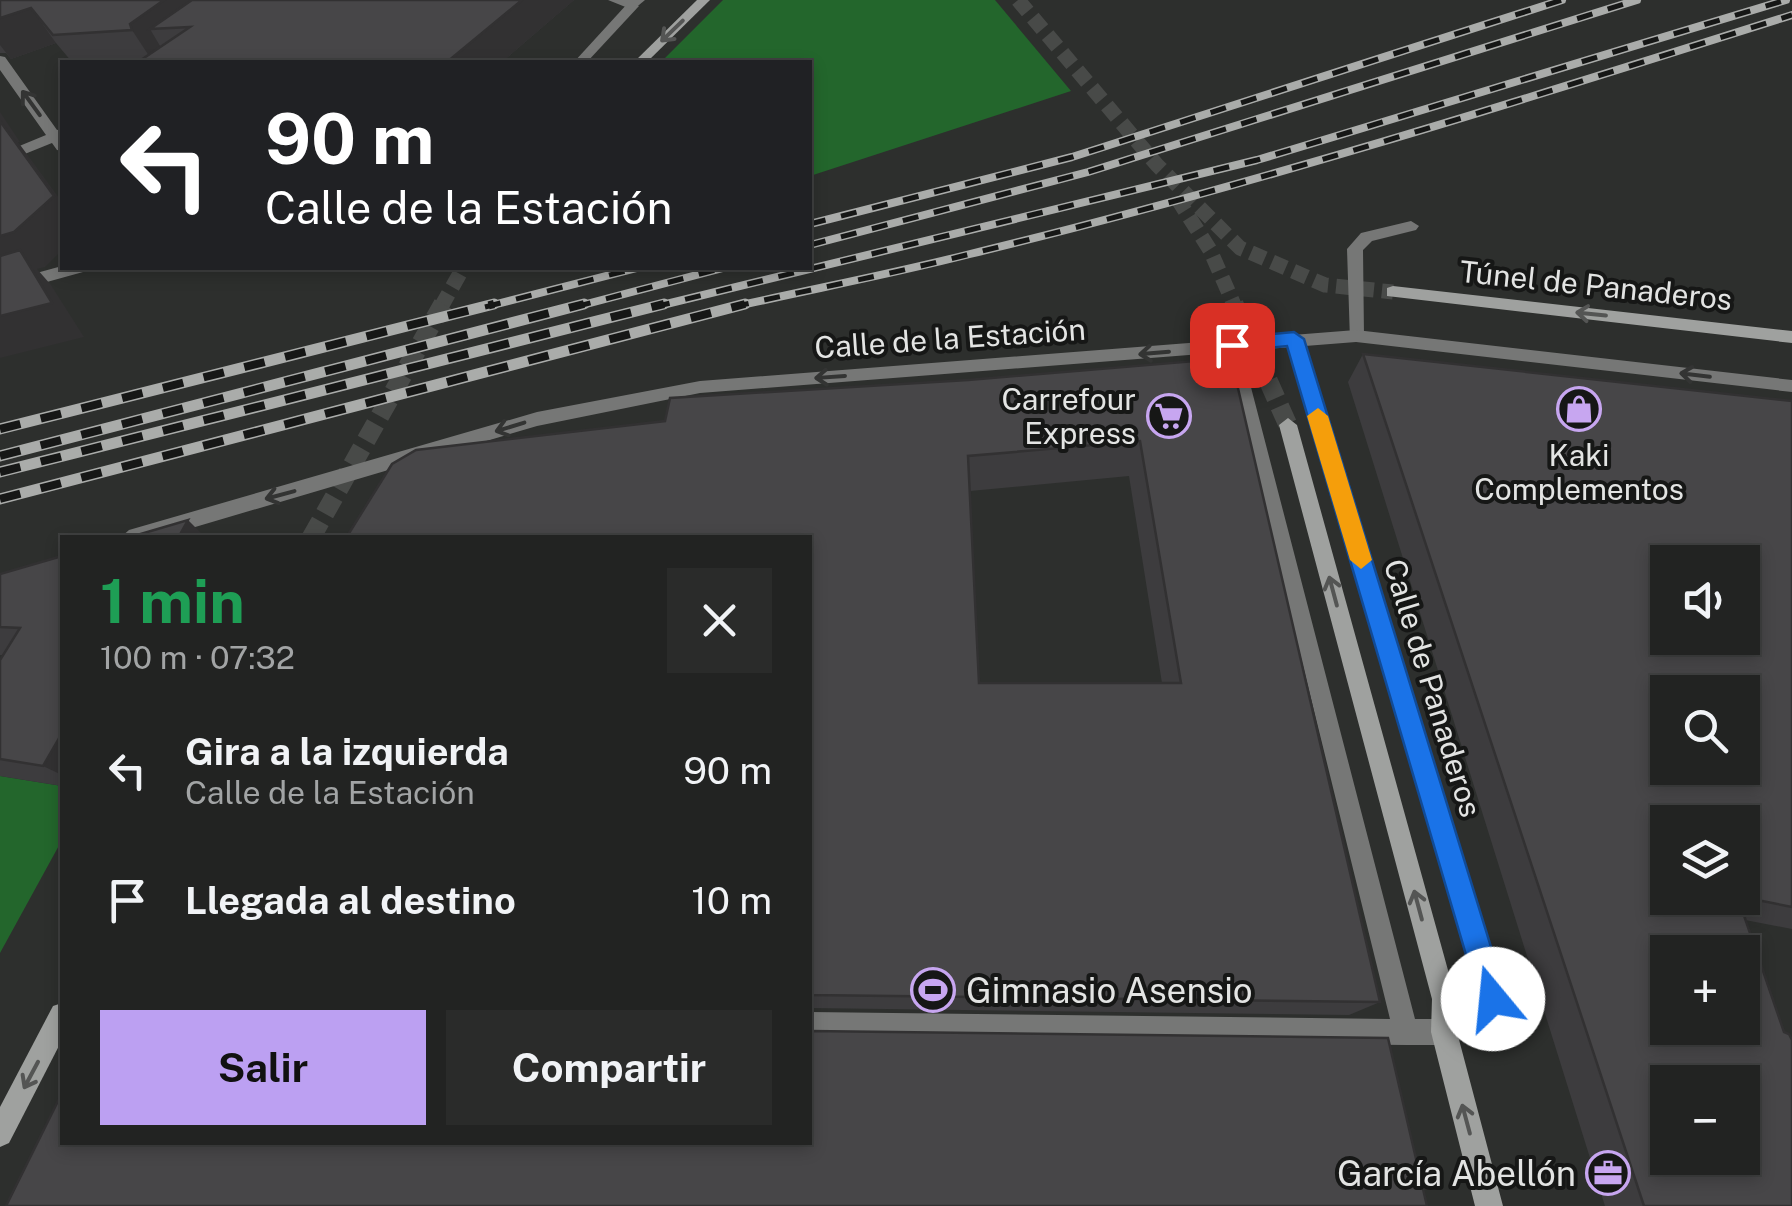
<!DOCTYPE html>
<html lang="es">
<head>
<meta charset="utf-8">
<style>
	:root { --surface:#222322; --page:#2a2b2a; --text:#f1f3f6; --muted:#a2a4a5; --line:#3f4040; --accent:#bca0f2 }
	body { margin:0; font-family:"Public Sans",sans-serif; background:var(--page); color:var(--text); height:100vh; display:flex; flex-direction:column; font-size:38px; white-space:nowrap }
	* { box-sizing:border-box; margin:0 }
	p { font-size:32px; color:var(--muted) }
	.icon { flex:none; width:55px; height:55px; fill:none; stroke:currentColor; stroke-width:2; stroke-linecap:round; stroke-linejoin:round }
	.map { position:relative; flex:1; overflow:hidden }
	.side { position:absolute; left:60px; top:535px; width:752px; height:610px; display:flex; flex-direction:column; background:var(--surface); border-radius:0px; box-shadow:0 5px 15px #0003,0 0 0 2px var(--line) }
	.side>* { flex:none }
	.top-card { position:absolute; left:60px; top:60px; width:752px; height:210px; border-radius:0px; box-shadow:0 5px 15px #0003,0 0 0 2px var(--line); background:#202124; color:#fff; overflow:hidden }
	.fabs { position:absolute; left:1650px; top:545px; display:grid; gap:20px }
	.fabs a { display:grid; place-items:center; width:110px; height:110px; border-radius:0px; background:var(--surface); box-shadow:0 5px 15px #0003,0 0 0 2px var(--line); font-size:50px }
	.pin { position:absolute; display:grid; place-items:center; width:85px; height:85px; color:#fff; margin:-42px; border-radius:20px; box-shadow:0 5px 15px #0006 }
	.me { position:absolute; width:110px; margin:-55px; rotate:343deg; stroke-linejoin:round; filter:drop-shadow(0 0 8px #0008) }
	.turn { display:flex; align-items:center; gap:35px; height:210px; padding:0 40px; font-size:45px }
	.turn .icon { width:130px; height:130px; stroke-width:2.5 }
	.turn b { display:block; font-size:70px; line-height:85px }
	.round { display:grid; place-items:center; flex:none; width:105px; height:105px; border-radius:0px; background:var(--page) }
	.head { display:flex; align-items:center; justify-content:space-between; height:170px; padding:0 40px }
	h1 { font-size:60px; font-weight:700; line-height:75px; color:#1e9e55 }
	.action { display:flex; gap:20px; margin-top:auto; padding:20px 40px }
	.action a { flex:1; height:115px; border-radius:0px; background:var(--accent); color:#111; font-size:40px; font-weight:700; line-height:115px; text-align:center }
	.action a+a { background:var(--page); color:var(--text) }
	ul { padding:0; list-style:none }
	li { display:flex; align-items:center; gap:30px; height:130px; padding:0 40px }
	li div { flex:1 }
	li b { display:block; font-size:38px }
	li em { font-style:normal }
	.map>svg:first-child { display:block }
	.green { fill:#23662c }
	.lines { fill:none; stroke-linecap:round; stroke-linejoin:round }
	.secondary-tunnel-far1 { stroke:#484a48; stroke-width:15; stroke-dasharray:15 8; stroke-linecap:butt }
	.secondary-tunnel { stroke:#484a48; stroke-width:19; stroke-dasharray:19 9; stroke-linecap:butt }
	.service { fill:#767776; fill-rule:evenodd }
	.pedestrian { fill:#767776; fill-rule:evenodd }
	.minor { fill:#767776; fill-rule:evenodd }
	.tertiary { fill:#767776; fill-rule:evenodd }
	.secondary { fill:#9fa19f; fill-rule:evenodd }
	.rail-far1-casing { stroke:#aaacaa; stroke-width:8 }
	.rail-casing { stroke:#aaacaa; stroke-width:11 }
	.rail-far1 { stroke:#161716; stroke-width:5; stroke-dasharray:16; stroke-linecap:butt }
	.rail { stroke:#161716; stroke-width:8; stroke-dasharray:21; stroke-linecap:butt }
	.wall { fill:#3d3c3e; fill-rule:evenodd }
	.shaded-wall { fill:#323132 }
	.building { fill:#474648; stroke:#323132; stroke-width:2.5; fill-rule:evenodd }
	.oneway { stroke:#545554 }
	.oneway2 { stroke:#333433 }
	.route { fill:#1a73e8; stroke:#114b97; stroke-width:2.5 }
	.slow { fill:#f59e0b }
	.labels { text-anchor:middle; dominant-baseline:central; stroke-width:8; stroke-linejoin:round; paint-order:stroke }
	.street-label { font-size:30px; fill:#e3e4e3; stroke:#161716 }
	.poi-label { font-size:30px; fill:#e3e4e3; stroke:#161716; text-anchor:end }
	.near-poi-label { font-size:35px; fill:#e3e4e3; stroke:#161716; text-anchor:start }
</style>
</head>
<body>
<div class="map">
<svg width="1792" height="1206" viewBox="0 0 1792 1206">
	<rect width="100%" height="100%" fill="#2d2f2d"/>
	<g class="green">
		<path d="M723,0H995L1071,91L810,176V62H661Z"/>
		<path d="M0,776L62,786V840L0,953Z"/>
	</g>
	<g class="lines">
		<g class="secondary-tunnel-far1">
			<path d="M1018,0L1157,165L1240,248L1325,285L1393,292"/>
			<path d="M1177,198L1210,250L1235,307"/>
			<path d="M441,307L463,268"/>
		</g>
		<g class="secondary-tunnel">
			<path d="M1234,304L1288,425"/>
			<path d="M311,538L443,304"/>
		</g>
		<path class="service" d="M1411,221L1419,226L1416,230L1372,241L1363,250L1364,336L1356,342L1350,340L1347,249L1361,233Z"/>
		<g class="pedestrian">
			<path d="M628,3L639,6L587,62H574Z"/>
			<path d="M1232,339L1240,345L1415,1019H1444L1453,1023L1457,1032L1453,1041L1444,1045H1406L810,1038V1012L1390,1019L1224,345Z"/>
		</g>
		<g class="minor">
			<path d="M608,0H645L633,10Z"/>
			<path d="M0,56L5,57L57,130L62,129V151L57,150L52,143L0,164V154L46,135L0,70Z"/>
			<path d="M62,266L85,268L83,272L0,295V283Z"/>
			<path d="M1295,333L1303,339L1505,999L1502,1008L1444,1045L1435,1041L1431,1032L1435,1023L1479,994L1287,339Z"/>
		</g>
		<path class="tertiary" d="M1356,330L1792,380V392L1356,342L700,393L537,426L158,538H120L129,530L537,412L700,381Z"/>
		<g class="secondary">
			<path d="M697,0H710L647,62H634Z"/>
			<path d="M1393,286L1792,331V343L1387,296V288Z"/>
			<path d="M1288,418L1297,425L1456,999L1457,1032L1503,1206H1475L1431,1032L1432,999L1279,425Z"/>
			<path d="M62,1003V1040L9,1143L0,1147V1107L53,1006Z"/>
		</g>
		<g class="rail-far1-casing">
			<g id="rail-far1">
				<path d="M810,224L1072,157L1562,0"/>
				<path d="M810,245L1088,172L1637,0"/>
				<path d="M485,307L637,268"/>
				<path d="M575,307L723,268"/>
				<path d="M654,307L1257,160L1786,0"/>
				<path d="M733,307C812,289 892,274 970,254C1247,187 1520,101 1792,15"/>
			</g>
		</g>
		<g class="rail-casing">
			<g id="rail">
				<path d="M0,429L494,304"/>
				<path d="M0,456L584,304"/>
				<path d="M0,472L664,304"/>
				<path d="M0,499L745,304"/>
			</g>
		</g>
		<use href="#rail-far1" class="rail-far1"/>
		<use href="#rail" class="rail"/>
	</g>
	<g class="wall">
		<path d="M0,0H574L502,62H72L56,43L11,59L6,53H0Z"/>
		<path d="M1363,354L1792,401V929L1745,920L1792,1206H1605L1348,382ZM1742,822V898H1668Z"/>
		<path d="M1231,358L1380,1002L1349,1015L810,1008V538L665,421L968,380ZM1129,476L1162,683H979L970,491Z"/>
		<path d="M62,556V786L0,776V660L3,655H0V574Z"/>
	</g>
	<g class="shaded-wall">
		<path d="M164,0H234L190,27L150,29L163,51L153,62L132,30L130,24Z"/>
		<path d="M522,0H574L502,62H447Z"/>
		<path d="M31,8L56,43L11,59L0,45V18Z"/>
		<path d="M0,112L20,142H18L62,202V250L45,267L37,269L51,285L84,337L0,358Z"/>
		<path d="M188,520L206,538H178Z"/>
		<path d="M62,733V775L43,766Z"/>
	</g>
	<g class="building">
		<path d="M0,0H164L130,24L132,30L53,35L31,8L0,18Z"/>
		<path d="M192,0H522L447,62H138L190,27L150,29Z"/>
		<path d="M0,121L54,196L14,232L0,236Z"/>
		<path d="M20,250L52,303L0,316V256Z"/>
		<path d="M1363,354L1792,401V907L1742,897V822H1668V898H1738L1784,1032L1789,1034L1792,1040V1206H1644ZM1668,562H1742V638H1668ZM1668,692H1742V768H1668ZM1668,952H1742V1028H1668ZM1668,1082H1742V1158H1668Z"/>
		<path d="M1231,358L1380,1002L810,995V538H346L392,464L416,450L665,421L670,398L968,380ZM1140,441L1181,683H979L968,456Z"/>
		<path d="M188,520L178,538H127Z"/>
		<path d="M62,556V733L43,766L0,759V660L20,628L0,627V574Z"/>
		<path d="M810,1031L1388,1038L1427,1206H6L62,1093V1142H810Z"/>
	</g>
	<defs><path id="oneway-shaft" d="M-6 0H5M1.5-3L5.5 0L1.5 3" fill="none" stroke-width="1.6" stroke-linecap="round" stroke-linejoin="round" transform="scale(2.5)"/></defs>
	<g class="oneway">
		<use href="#oneway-shaft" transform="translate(672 31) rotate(136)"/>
		<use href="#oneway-shaft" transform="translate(1591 314) rotate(-174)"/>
		<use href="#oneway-shaft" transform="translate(1333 591) rotate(-105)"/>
		<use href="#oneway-shaft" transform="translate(1418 905) rotate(-105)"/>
		<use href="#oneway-shaft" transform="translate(31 1075) rotate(118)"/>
		<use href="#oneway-shaft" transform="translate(1466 1119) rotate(-105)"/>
	</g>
	<g class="oneway2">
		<use href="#oneway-shaft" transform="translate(31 103) rotate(-126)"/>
		<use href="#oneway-shaft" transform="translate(1154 353) rotate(175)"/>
		<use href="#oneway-shaft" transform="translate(1695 375) rotate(-173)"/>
		<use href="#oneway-shaft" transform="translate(830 377) rotate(176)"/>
		<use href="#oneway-shaft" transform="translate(510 427) rotate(163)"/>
		<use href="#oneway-shaft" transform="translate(280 495) rotate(165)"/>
	</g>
	<path class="route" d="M1294,332L1304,339L1507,999L1503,1009L1493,1013L1483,1009L1479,999L1287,346L1232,352L1222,345L1232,338Z"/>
	<path class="slow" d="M1318,408L1328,416L1372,560L1361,569L1350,560L1307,416Z"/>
	<defs>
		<g id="shop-ring" transform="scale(2.25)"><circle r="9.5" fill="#161716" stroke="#c7a6f0" stroke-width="1.5"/><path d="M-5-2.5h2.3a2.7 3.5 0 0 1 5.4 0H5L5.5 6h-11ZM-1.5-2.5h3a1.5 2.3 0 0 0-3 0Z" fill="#c7a6f0"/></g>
		<g id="supermarket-ring" transform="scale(2.25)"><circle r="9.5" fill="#161716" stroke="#c7a6f0" stroke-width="1.5"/><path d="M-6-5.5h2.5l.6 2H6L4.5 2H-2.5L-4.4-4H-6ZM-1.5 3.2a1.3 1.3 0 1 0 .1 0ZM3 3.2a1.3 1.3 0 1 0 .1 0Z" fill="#c7a6f0"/></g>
		<g id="stadium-ring" transform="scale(2.25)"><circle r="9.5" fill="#161716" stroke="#c7a6f0" stroke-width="1.5"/><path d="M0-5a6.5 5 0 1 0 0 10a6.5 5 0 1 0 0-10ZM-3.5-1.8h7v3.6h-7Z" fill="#c7a6f0"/></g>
		<g id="office-ring" transform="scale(2.25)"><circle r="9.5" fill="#161716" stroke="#c7a6f0" stroke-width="1.5"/><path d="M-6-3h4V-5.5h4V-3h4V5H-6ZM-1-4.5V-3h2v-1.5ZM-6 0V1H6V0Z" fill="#c7a6f0"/></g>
	</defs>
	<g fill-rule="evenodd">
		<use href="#shop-ring" x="1579" y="409"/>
		<use href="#supermarket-ring" x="1169" y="416"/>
		<use href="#stadium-ring" x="933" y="990"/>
		<use href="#office-ring" x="1608" y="1173"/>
	</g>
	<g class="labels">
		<g class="street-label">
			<text transform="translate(1596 285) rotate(6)">Túnel de Panaderos</text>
			<text transform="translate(950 338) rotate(-4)">Calle de la Estación</text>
			<text transform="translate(1433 688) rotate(73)">Calle de Panaderos</text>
		</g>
		<g class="poi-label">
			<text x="1136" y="399">Carrefour<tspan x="1136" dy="34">Express</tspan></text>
			<text x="1579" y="455" text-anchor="middle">Kaki<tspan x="1579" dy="34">Complementos</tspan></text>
		</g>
		<g class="near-poi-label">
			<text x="966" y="990">Gimnasio Asensio</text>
			<text x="1576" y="1173" text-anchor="end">García Abellón</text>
		</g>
	</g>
</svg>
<div class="fabs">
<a><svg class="icon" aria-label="sound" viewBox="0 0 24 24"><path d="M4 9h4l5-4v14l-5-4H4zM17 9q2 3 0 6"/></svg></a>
<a><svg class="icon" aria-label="search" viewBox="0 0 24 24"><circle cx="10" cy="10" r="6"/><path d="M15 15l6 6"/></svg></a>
<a><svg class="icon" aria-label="layers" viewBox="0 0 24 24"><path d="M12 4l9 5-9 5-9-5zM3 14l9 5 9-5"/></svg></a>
<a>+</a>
<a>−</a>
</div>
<div class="pin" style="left:1232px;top:345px;background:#d93025"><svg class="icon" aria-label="arrive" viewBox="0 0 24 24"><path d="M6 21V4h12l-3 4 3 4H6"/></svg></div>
<svg class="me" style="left:1493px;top:999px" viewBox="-20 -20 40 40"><circle r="19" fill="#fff"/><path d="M0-13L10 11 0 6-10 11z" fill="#1a73e8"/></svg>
<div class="top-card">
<div class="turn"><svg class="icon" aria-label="left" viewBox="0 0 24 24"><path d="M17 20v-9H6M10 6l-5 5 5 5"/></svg><div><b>90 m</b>Calle de la Estación</div></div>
</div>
<section class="side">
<div class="head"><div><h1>1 min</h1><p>100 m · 07:32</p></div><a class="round"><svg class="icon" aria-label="close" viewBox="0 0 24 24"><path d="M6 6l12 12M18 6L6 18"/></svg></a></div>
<ul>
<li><svg class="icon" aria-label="left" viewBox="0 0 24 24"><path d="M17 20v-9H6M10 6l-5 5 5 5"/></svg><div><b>Gira a la izquierda</b><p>Calle de la Estación</p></div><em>90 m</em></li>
<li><svg class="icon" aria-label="arrive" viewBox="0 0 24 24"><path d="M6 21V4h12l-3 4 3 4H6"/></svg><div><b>Llegada al destino</b></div><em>10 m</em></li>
</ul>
<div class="action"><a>Salir</a><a>Compartir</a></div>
</section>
</div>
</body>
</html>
